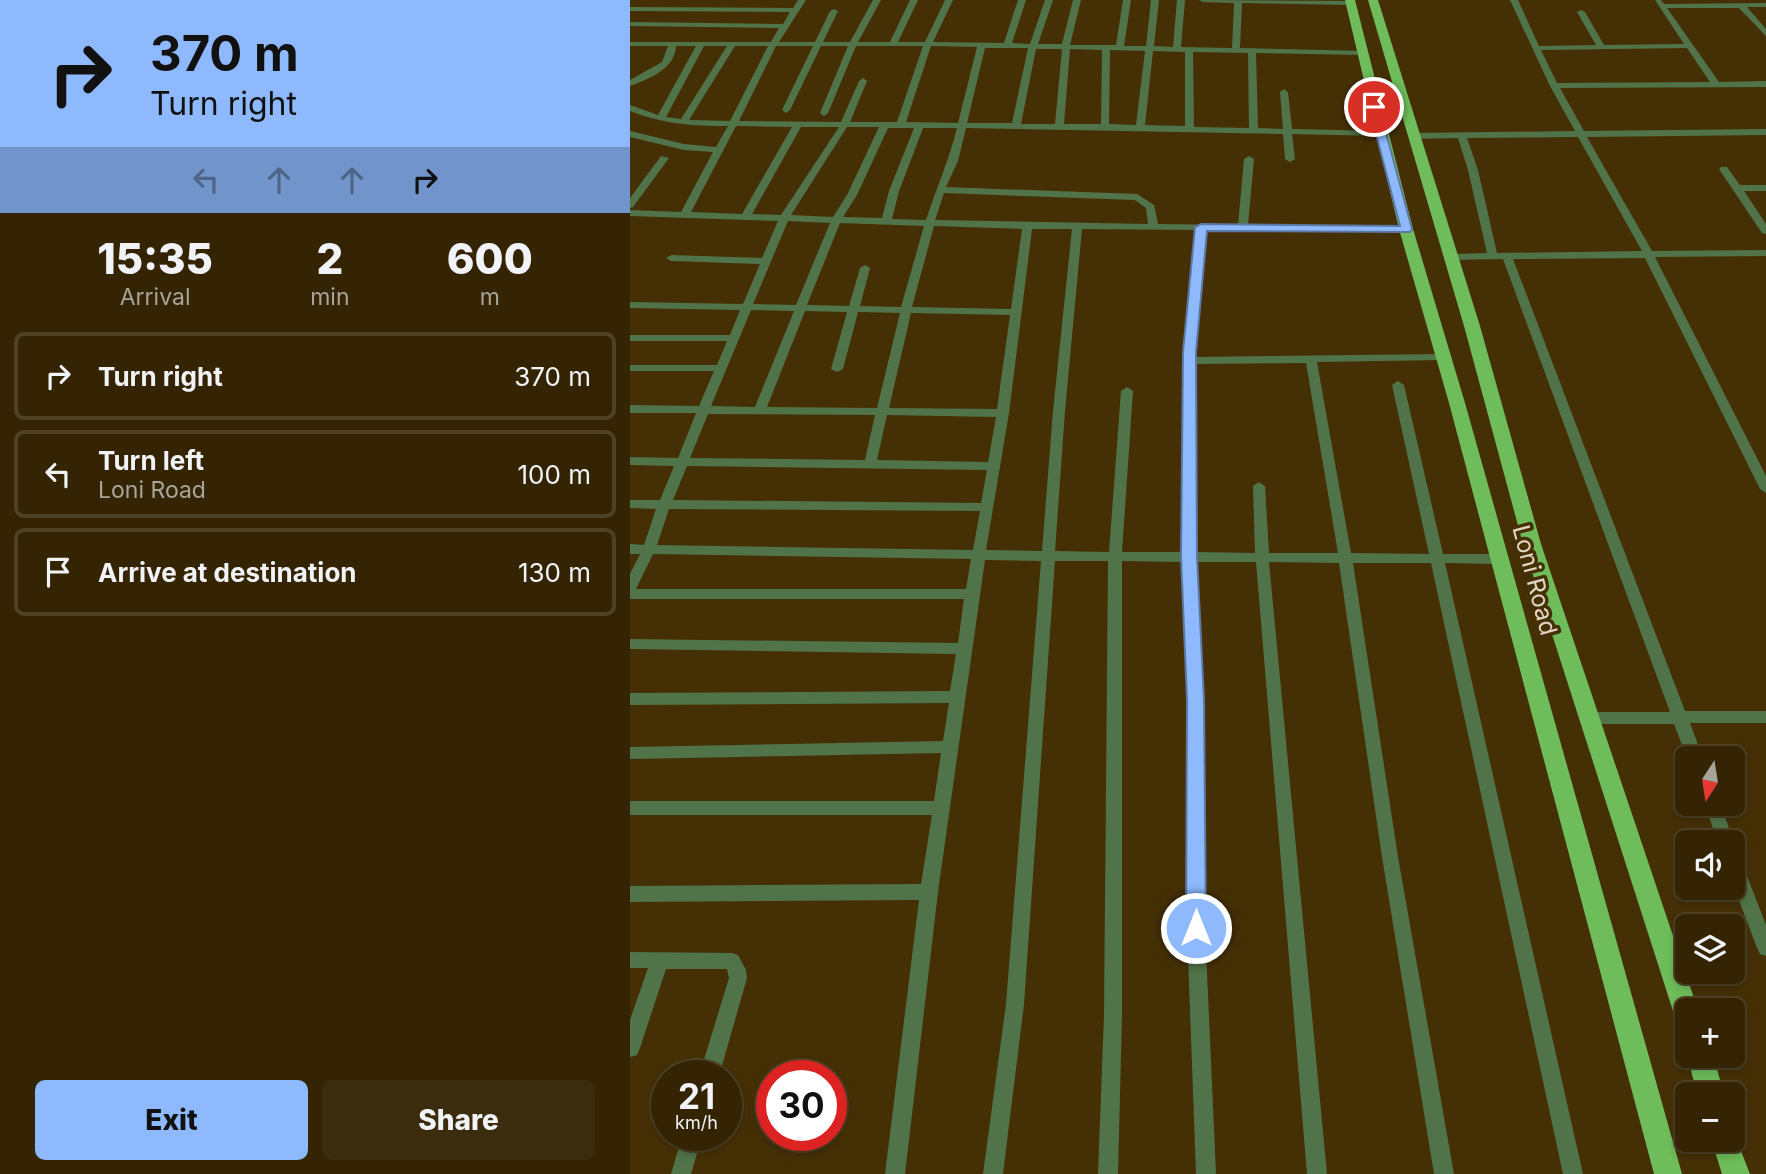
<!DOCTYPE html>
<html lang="en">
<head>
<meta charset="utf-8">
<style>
	:root { --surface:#342404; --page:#3c2c0e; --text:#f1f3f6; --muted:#a9a49a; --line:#4e4126; --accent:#8eb9fd }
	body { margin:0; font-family:Inter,sans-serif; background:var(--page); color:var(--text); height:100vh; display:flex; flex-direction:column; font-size:26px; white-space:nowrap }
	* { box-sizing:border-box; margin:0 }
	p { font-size:23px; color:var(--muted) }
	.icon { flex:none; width:38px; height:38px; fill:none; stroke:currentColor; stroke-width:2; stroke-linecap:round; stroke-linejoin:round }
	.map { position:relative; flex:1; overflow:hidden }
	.panel { display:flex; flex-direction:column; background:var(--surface); width:630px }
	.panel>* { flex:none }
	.banner { background:#8eb9fd; color:#111; overflow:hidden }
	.needle { width:46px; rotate:192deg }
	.tools { position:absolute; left:1045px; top:746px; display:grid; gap:14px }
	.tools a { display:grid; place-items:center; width:70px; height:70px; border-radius:10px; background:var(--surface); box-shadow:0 4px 10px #0003,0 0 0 2px var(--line); font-size:35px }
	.speed { position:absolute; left:21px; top:1060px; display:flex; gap:14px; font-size:35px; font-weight:700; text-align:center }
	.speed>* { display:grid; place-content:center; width:91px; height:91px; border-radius:50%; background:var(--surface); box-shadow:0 4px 10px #0003,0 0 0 2px var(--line); line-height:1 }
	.speed small { font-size:18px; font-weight:400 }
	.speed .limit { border:10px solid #d22; background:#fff; color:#111 }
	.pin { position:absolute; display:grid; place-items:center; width:60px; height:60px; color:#fff; margin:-30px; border:4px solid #fff; border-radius:50%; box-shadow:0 2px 7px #0007 }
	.me { position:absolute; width:77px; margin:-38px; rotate:0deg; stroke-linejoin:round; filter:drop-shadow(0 0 5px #0008) }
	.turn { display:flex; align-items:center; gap:24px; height:147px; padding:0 35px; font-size:32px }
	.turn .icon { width:91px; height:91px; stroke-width:2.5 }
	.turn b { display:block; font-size:49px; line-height:60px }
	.lanes { display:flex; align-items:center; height:66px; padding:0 35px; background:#0003; justify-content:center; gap:35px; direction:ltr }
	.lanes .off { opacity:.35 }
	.eta { display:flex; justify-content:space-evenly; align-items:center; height:119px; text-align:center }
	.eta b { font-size:42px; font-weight:800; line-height:49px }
	.button { display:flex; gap:14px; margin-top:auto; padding:14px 35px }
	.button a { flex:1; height:80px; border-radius:10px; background:var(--accent); color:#111; font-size:28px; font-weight:800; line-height:80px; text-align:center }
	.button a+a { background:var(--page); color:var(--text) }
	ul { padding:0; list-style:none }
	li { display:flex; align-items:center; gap:21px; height:88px; margin:0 14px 10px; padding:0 21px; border:4px solid var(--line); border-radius:10px }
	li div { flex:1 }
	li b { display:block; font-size:26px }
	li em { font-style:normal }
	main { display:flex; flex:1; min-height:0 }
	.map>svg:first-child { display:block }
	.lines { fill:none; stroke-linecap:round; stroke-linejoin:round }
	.minor { fill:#517349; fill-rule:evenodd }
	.trunk { fill:#6ebc5a; fill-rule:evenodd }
	.route { fill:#8eb9fd; stroke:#5c78a4; stroke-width:2 }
	.labels { text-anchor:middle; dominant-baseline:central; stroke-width:7; stroke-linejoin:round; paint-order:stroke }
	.street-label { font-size:24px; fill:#e3d6c2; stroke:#453006 }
</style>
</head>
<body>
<main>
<section class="panel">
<div class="banner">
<div class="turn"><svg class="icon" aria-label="right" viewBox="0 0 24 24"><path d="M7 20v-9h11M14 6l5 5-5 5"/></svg><div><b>370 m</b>Turn right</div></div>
<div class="lanes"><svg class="icon off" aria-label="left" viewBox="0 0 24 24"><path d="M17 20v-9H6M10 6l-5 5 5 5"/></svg><svg class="icon off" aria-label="ahead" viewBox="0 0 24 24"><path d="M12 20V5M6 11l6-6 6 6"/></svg><svg class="icon off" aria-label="ahead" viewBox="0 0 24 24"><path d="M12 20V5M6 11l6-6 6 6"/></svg><svg class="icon" aria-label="right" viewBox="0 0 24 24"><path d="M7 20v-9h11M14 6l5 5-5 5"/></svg></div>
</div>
<div class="eta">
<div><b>15:35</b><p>Arrival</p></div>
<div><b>2</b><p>min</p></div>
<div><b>600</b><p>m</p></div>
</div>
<ul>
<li><svg class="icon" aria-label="right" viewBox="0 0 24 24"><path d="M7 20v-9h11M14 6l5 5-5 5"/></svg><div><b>Turn right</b></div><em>370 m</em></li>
<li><svg class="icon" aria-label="left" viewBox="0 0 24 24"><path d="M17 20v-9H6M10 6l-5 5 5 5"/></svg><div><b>Turn left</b><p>Loni Road</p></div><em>100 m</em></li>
<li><svg class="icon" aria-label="arrive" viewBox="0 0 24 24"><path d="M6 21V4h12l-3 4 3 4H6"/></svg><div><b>Arrive at destination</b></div><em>130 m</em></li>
</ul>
<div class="button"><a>Exit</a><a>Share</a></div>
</section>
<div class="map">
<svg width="1136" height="1174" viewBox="0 0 1136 1174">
	<rect width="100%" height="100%" fill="#453006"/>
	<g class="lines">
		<g class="minor">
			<path d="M168,0H176L149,42H185L200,11L204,9L208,11L193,42H220L243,0H251L228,42H260L280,0H288L268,42H295L315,0H323L303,42L374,43L388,0H396L382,43L400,44L415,0H423L408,44H432L443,0H451L440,45H486L493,0H501L494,46H516L521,0H529L524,46L543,47L547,0H555L551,47L602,48L604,3L573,2L569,0L721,1L725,3L721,5L612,3L610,48L734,51V55H731L626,53L628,128L653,129L650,92L654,89L658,92L662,129L751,131L754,132V136L662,134L665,159L660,162L655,159L653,134L336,128L328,161L316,187L507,194L524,205L528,224L608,225L614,159L619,156L624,159L618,225L776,226L781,229L776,232L576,230L565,357L813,354L819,357L813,360L687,362L721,553L799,554L762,385L768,381L774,385L813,554H869L876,559L869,564L815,563L953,1174H933L801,563H723L768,857L824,1174H804L752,857L709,563L639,562L697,1174H677L626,562H566L573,700L575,928L586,1174H566L557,928V700L552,562L492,561V1015L488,1174H468L474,1015L478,561H425L394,1004L373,1174H353L376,1004L411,561L355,560L308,892L275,1174H255L289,900L0,902V886L291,884L302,815H0V801H304L311,753L0,759V747L313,741L319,703L0,705V693L320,691L326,654L0,649V639L328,643L334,599H0V574L10,554H0V544L14,545L26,509L0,508V500H30L44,466L0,465V457L48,458L66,413H0V405L69,406L84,371H0V365H87L97,341H0V335H100L110,310L0,308V302L113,304L130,264L41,261L36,258L41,255L132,258L148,221L0,216V210L51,212L83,152L54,150L0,137V131L54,144L86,147L98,126C61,126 34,124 0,111V105L28,115L66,46H46C45,69 19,79 0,86V80L32,62L38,46H0V42H141L149,28L0,26V22L153,24L160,12L0,11V7L163,8ZM74,46H97L51,119L36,117ZM105,46H138L100,121L59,120ZM146,46H183L152,110L156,113L160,110L191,46H218L190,113L194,116L198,113L226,46H293L267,122H220L237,81L233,78L229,81L211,122L109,121ZM301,46L347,47L328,123L276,122ZM355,48H398L382,123H337ZM406,49H432L425,124H391ZM440,49L472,50L471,124H434ZM480,50L515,51L506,125L479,124ZM523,51L555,52V126L515,125ZM563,52L618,53L619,128L564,127ZM106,126L162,127L112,214L61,212ZM171,127H209L151,215L122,214ZM217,127H249L217,195L203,217L161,215ZM258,128H284L259,191L252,218L213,217L227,195ZM293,128H327C319,160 306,189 296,220L262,219L269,191ZM314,193L505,200L516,208L518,224L305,220ZM158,221L200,223L166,305L123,304ZM210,223L294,226L271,307L230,306L240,268L235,265L230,268L219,306L177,305ZM304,226L392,229L381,309L282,307ZM402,229H442L423,411L412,551L356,550L379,413ZM452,229L566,230L553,352L552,552H492L503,391L497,387L491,391L479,552L425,551L435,411ZM121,310L164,311L125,407L81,406ZM175,311L217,312L201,369L207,372L213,369L228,312L270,313L247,408L137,407ZM281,313L380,315L367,409L259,408ZM676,363L708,553H639L635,486L629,482L623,486L625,553L566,552L565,364ZM78,414L245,415L235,460L60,458ZM257,415L366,417L358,462L247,460ZM57,466L357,470L351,503L43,500ZM39,509L350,511L343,550L27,545ZM23,554L341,559L336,589H6Z"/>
			<path d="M880,0H888L909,46L966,45L947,12L951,10L955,12L974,45L1054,44L1025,0H1031L1034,4L1136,3V7H1117L1136,29V36L1109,8H1037L1089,82L1136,81V87L930,88L954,131L1136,129V135L957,137L1022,251L1136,250V256L1025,257L1136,476V493L1130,489L1015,258L883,259L1055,711H1136V723H1060L1073,758H1057L1044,724H960L955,722L952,718L955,714L960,712H1040L873,259L820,260L815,257L820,254L857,253L838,170L828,138L785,139L780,136L785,133L945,131L920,86ZM1057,48L1080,82L927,83L911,50ZM948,137L1012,251L867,253L848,170L837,138Z"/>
			<path d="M31,156L39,158L3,207L0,208V198Z"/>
			<path d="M1091,167H1097L1110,185H1136V191H1114L1136,224V234L1132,233L1089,169Z"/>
			<path d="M1074,803H1090L1104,842L1102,846V842H1088Z"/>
			<path d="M1102,851L1108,853L1110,858L1136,925V956L1130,954L1127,948L1102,882Z"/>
			<path d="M0,952L102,953L108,955L116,970L117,978L89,1076H69L99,978L97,969H36L10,1048L7,1055L0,1057V1020L18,968H0Z"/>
			<path d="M52,1136H72L61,1174H41Z"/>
		</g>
		<g class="trunk">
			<path d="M715,0H725L783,229L835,403L1052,1174H1024L819,403L769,229Z"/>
			<path d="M738,0H748L850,326L911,544L1068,1010H1057V1026L1048,1023L1044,1014L893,544L834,326Z"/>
			<path d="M1057,1055H1083L1094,1094H1067Z"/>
			<path d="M1102,1128L1120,1174H1092L1081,1139H1102Z"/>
		</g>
	</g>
	<path class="route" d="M744,104L749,107L782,229L780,232L577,231L566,352L567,557L574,700L576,928L573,934L566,937L559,934L556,928L557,700L551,557L553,352L565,227L571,224L770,226L739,107Z"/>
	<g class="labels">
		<g class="street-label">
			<text transform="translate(905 580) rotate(75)">Loni Road</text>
		</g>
	</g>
</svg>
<div class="tools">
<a><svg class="needle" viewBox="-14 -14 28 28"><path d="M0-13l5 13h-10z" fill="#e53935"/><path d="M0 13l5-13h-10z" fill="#a9a49a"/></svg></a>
<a><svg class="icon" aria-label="sound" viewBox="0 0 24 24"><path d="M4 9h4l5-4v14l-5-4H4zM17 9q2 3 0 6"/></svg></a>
<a><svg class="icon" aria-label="layers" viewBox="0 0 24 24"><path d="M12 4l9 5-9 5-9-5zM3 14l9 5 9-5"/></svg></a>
<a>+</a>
<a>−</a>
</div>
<div class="speed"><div>21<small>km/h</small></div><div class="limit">30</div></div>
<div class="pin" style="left:744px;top:107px;background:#d93025"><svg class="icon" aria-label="arrive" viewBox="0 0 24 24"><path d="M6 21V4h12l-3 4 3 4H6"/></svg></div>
<svg class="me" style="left:566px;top:928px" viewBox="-20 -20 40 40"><circle r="17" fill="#8eb9fd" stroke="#fff" stroke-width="3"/><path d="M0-11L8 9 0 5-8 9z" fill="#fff"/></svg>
</div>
</main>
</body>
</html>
